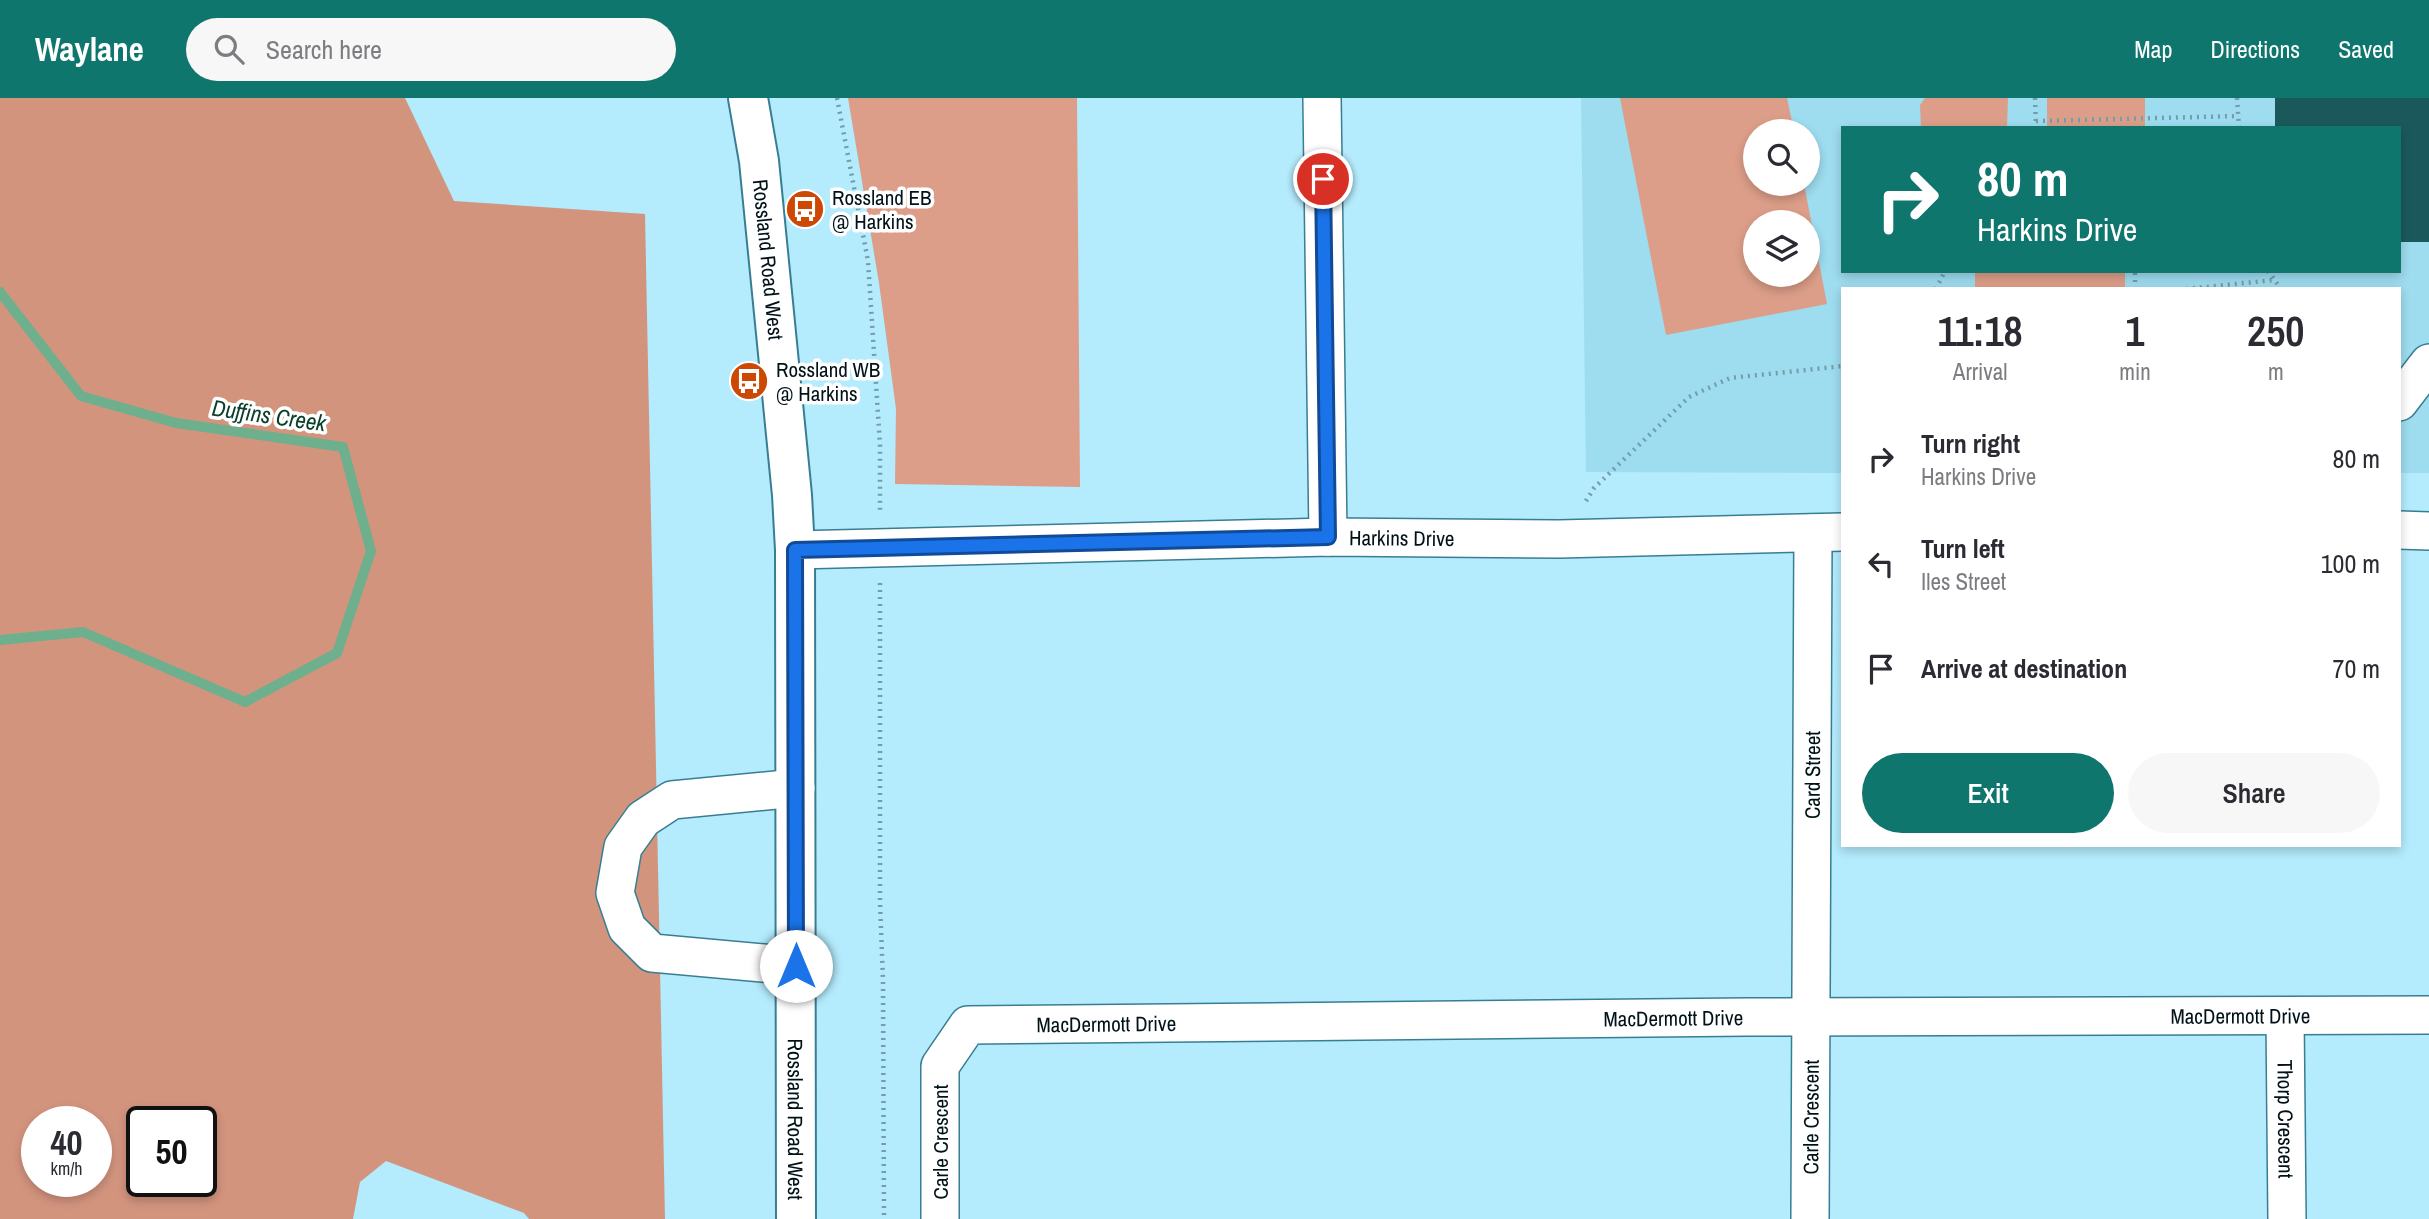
<!DOCTYPE html>
<html lang="en">
<head>
<meta charset="utf-8">
<style>
	:root { --surface:#fff; --page:#f7f7f7; --text:#2b2b33; --muted:#7c7c81; --accent:#0f766e }
	body { margin:0; font-family:"Archivo Narrow",sans-serif; background:var(--page); color:var(--text); height:100vh; display:flex; flex-direction:column; font-size:26px; white-space:nowrap }
	* { box-sizing:border-box; margin:0 }
	p { font-size:23px; color:var(--muted) }
	.icon { flex:none; width:38px; height:38px; fill:none; stroke:currentColor; stroke-width:2; stroke-linecap:round; stroke-linejoin:round }
	.map { position:relative; flex:1; overflow:hidden }
	.panel { position:absolute; left:1841px; top:189px; width:560px; height:560px; display:flex; flex-direction:column; background:var(--surface); border-radius:0px; box-shadow:0 4px 10px #0003 }
	.panel>* { flex:none }
	.banner { position:absolute; left:1841px; top:28px; width:560px; height:147px; border-radius:0px; box-shadow:0 4px 10px #0003; background:#0f766e; color:#fff; overflow:hidden }
	.controls { position:absolute; left:1743px; top:21px; display:grid; gap:14px }
	.controls a { display:grid; place-items:center; width:77px; height:77px; border-radius:50%; background:var(--surface); box-shadow:0 4px 10px #0003; font-size:35px }
	.speed { position:absolute; left:21px; top:1008px; display:flex; gap:14px; font-size:35px; font-weight:700; text-align:center }
	.speed>* { display:grid; place-content:center; width:91px; height:91px; border-radius:50%; background:var(--surface); box-shadow:0 4px 10px #0003; line-height:1 }
	.speed small { font-size:18px; font-weight:400 }
	.speed .limit { border:4px solid #111; border-radius:10px; background:#fff; color:#111 }
	.pin { position:absolute; display:grid; place-items:center; width:60px; height:60px; color:#fff; margin:-30px; border:4px solid #fff; border-radius:50%; box-shadow:0 2px 7px #0007 }
	.me { position:absolute; width:77px; margin:-38px; rotate:0deg; stroke-linejoin:round; filter:drop-shadow(0 0 5px #0008) }
	.turn { display:flex; align-items:center; gap:24px; height:147px; padding:0 21px; font-size:32px }
	.turn .icon { width:91px; height:91px; stroke-width:2.5 }
	.turn b { display:block; font-size:49px; line-height:60px }
	.eta { display:flex; justify-content:space-evenly; align-items:center; height:119px; text-align:center }
	.eta b { font-size:42px; font-weight:600; line-height:49px }
	.action { display:flex; gap:14px; margin-top:auto; padding:14px 21px }
	.action a { flex:1; height:80px; border-radius:42px; background:var(--accent); color:#fff; font-size:28px; font-weight:600; line-height:80px; text-align:center }
	.action a+a { background:var(--page); color:var(--text) }
	ul { padding:0; list-style:none }
	li { display:flex; align-items:center; gap:21px; height:105px; padding:0 21px }
	li div { flex:1 }
	li b { display:block; font-size:26px }
	li em { font-style:normal }
	header { display:flex; align-items:center; gap:42px; box-sizing:border-box; height:98px; padding:0 35px; background:var(--accent); color:#fff }
	header strong { font-size:33px }
	nav { display:flex; gap:38px; margin-inline-start:auto; font-size:24px }
	.search { width:490px; height:63px; background:var(--page); display:flex; align-items:center; gap:18px; box-sizing:border-box; padding:0 24px; border-radius:38px; color:var(--muted); font-size:26px }
	.map>svg:first-child { display:block }
	.built { fill:#9edcef; fill-rule:evenodd }
	.green { fill:#dc9e88; fill-rule:evenodd }
	.forest { fill:#d3947e; fill-rule:evenodd }
	.lines { fill:none; stroke-linecap:round; stroke-linejoin:round }
	.stream { stroke:#6eaf8d; stroke-width:10 }
	.building { fill:#1b585c }
	.minor-casing { stroke:#387e92; stroke-width:40 }
	.major-casing { stroke:#387e92; stroke-width:42 }
	.path { stroke:#739daa; stroke-width:4.5; stroke-dasharray:2 5; stroke-linecap:butt }
	.minor { stroke:#fff; stroke-width:37 }
	.major { stroke:#fff; stroke-width:38 }
	.route-casing { stroke:#114b97; stroke-width:18 }
	.route { stroke:#1a73e8; stroke-width:12 }
	.labels { text-anchor:middle; dominant-baseline:central; stroke-width:7; stroke-linejoin:round; paint-order:stroke }
	.poi-label { font-size:21px; fill:#001218; stroke:#fff; text-anchor:start }
	.street-label { font-size:21px; fill:#001218; stroke:#fff }
	.water-label { font-size:23px; font-style:italic; fill:#0a402a; stroke:#fff }
</style>
</head>
<body>
<header>
<strong>Waylane</strong>
<div class="search"><svg class="icon" aria-label="search" viewBox="0 0 24 24"><circle cx="10" cy="10" r="6"/><path d="M15 15l6 6"/></svg>Search here</div>
<nav><a>Map</a><a>Directions</a><a>Saved</a></nav>
</header>
<div class="map">
<svg width="2429" height="1121" viewBox="0 0 2429 1121">
	<rect width="100%" height="100%" fill="#b4ebfd"/>
	<path class="built" d="M1581,0H2429V375H2399V191H1843V375L1586,374ZM1843,30H2399V173H1843ZM1755,33H1808V86H1755ZM1755,124H1808V177H1755Z"/>
	<g class="green">
		<path d="M848,0H1077L1080,389L895,386L896,311L879,185Z"/>
		<path d="M1620,0H1787L1794,33H1755V86H1804L1827,206L1666,237ZM1755,124H1808V177H1755Z"/>
		<path d="M1925,0H2008L2007,30H1921L1920,7Z"/>
		<rect x="2047" y="0" width="98" height="30"/>
		<rect x="1975" y="173" width="150" height="18"/>
	</g>
	<path class="forest" d="M0,0H405L454,103L645,116L665,1121H529L524,1115L386,1063L360,1084L353,1121H0ZM37,1024H96V1083H37ZM142,1024H201V1083H142Z"/>
	<g class="lines">
		<path class="stream" d="M0,194L81,298L176,325L343,349L371,453L337,555L245,604L83,534L0,542"/>
	</g>
	<path class="building" d="M2275,0H2429V144H2399V30H2275Z"/>
	<g class="lines">
		<g class="minor-casing">
			<g id="minor">
				<path d="M1322,0L1328,439"/>
				<path d="M2399,304L2429,265"/>
				<path d="M2399,432L2429,433"/>
				<path id="s1" d="M795,452L1328,439L1559,441L1843,434"/>
				<path d="M796,690L672,702L643,721L623,749L615,795L627,830L652,855L796,868"/>
				<path id="s2" d="M2285,919L2287,1121"/>
				<path id="s3" d="M940,1121V968L968,927L1747,919L2429,917"/>
				<path id="s4" d="M1810,1121L1813,435"/>
			</g>
		</g>
		<g class="major-casing">
			<g id="major">
				<path id="s5" d="M748,0L759,63L792,397L795,452L796,1121"/>
			</g>
		</g>
		<g class="path">
			<path d="M837,0L868,163L880,347V413"/>
			<path d="M2035,0L2036,30"/>
			<path d="M2237,0L2239,30"/>
			<path d="M2036,23L2239,18"/>
			<path d="M2268,173L2281,191"/>
			<path d="M1936,191L1945,173"/>
			<path d="M2135,191V173"/>
			<path d="M2186,191L2274,182"/>
			<path d="M1586,403L1594,390L1689,299L1730,280L1843,268"/>
			<path d="M880,485V805L883,882L884,1121"/>
		</g>
		<use href="#minor" class="minor"/>
		<use href="#major" class="major"/>
	</g>
	<g class="lines">
		<g class="route-casing">
			<path id="route" d="M796,868L795,452L1328,439L1323,81"/>
		</g>
		<use href="#route" class="route"/>
	</g>
	<defs>
		<g id="bus-disc" transform="scale(2.0125)"><circle r="9.5" fill="#cd4803" stroke="#fff"/><path d="M-5-6H5V4H4V6H2V4H-2V6H-4V4H-5ZM-3.5-4V0h7V-4ZM-3.5 1.2v1.5H-2V1.2ZM2 1.2v1.5H3.5V1.2Z" fill="#fff"/></g>
	</defs>
	<g fill-rule="evenodd">
		<use href="#bus-disc" x="805" y="111"/>
		<use href="#bus-disc" x="749" y="283"/>
	</g>
	<g class="labels">
		<g class="poi-label">
			<text x="832" y="99">Rossland EB<tspan x="832" dy="24">@ Harkins</tspan></text>
			<text x="776" y="271">Rossland WB<tspan x="776" dy="24">@ Harkins</tspan></text>
		</g>
		<g class="street-label">
			<text stroke="none"><textPath href="#s5" startOffset="163">Rossland Road West</textPath></text>
			<text stroke="none"><textPath href="#s1" startOffset="607">Harkins Drive</textPath></text>
			<text stroke="none"><textPath href="#s4" startOffset="444">Card Street</textPath></text>
			<text stroke="none"><textPath href="#s3" startOffset="1475">MacDermott Drive</textPath></text>
			<text stroke="none"><textPath href="#s3" startOffset="908">MacDermott Drive</textPath></text>
			<text stroke="none"><textPath href="#s3" startOffset="341">MacDermott Drive</textPath></text>
			<text stroke="none"><textPath href="#s4" startOffset="102">Carle Crescent</textPath></text>
			<text stroke="none"><textPath href="#s2" startOffset="102">Thorp Crescent</textPath></text>
			<text stroke="none"><textPath href="#s5" startOffset="1024">Rossland Road West</textPath></text>
			<text transform="translate(940 1044) rotate(-90)">Carle Crescent</text>
		</g>
		<g class="water-label">
			<text transform="translate(269 317) rotate(8)">Duffins Creek</text>
		</g>
	</g>
</svg>
<div class="controls">
<a><svg class="icon" aria-label="search" viewBox="0 0 24 24"><circle cx="10" cy="10" r="6"/><path d="M15 15l6 6"/></svg></a>
<a><svg class="icon" aria-label="layers" viewBox="0 0 24 24"><path d="M12 4l9 5-9 5-9-5zM3 14l9 5 9-5"/></svg></a>
</div>
<div class="speed"><div>40<small>km/h</small></div><div class="limit">50</div></div>
<div class="pin" style="left:1323px;top:81px;background:#d93025"><svg class="icon" aria-label="arrive" viewBox="0 0 24 24"><path d="M6 21V4h12l-3 4 3 4H6"/></svg></div>
<svg class="me" style="left:796px;top:868px" viewBox="-20 -20 40 40"><circle r="19" fill="#fff"/><path d="M0-13L10 11 0 6-10 11z" fill="#1a73e8"/></svg>
<div class="banner">
<div class="turn"><svg class="icon" aria-label="right" viewBox="0 0 24 24"><path d="M7 20v-9h11M14 6l5 5-5 5"/></svg><div><b>80 m</b>Harkins Drive</div></div>
</div>
<section class="panel">
<div class="eta">
<div><b>11:18</b><p>Arrival</p></div>
<div><b>1</b><p>min</p></div>
<div><b>250</b><p>m</p></div>
</div>
<ul>
<li><svg class="icon" aria-label="right" viewBox="0 0 24 24"><path d="M7 20v-9h11M14 6l5 5-5 5"/></svg><div><b>Turn right</b><p>Harkins Drive</p></div><em>80 m</em></li>
<li><svg class="icon" aria-label="left" viewBox="0 0 24 24"><path d="M17 20v-9H6M10 6l-5 5 5 5"/></svg><div><b>Turn left</b><p>Iles Street</p></div><em>100 m</em></li>
<li><svg class="icon" aria-label="arrive" viewBox="0 0 24 24"><path d="M6 21V4h12l-3 4 3 4H6"/></svg><div><b>Arrive at destination</b></div><em>70 m</em></li>
</ul>
<div class="action"><a>Exit</a><a>Share</a></div>
</section>
</div>
</body>
</html>
